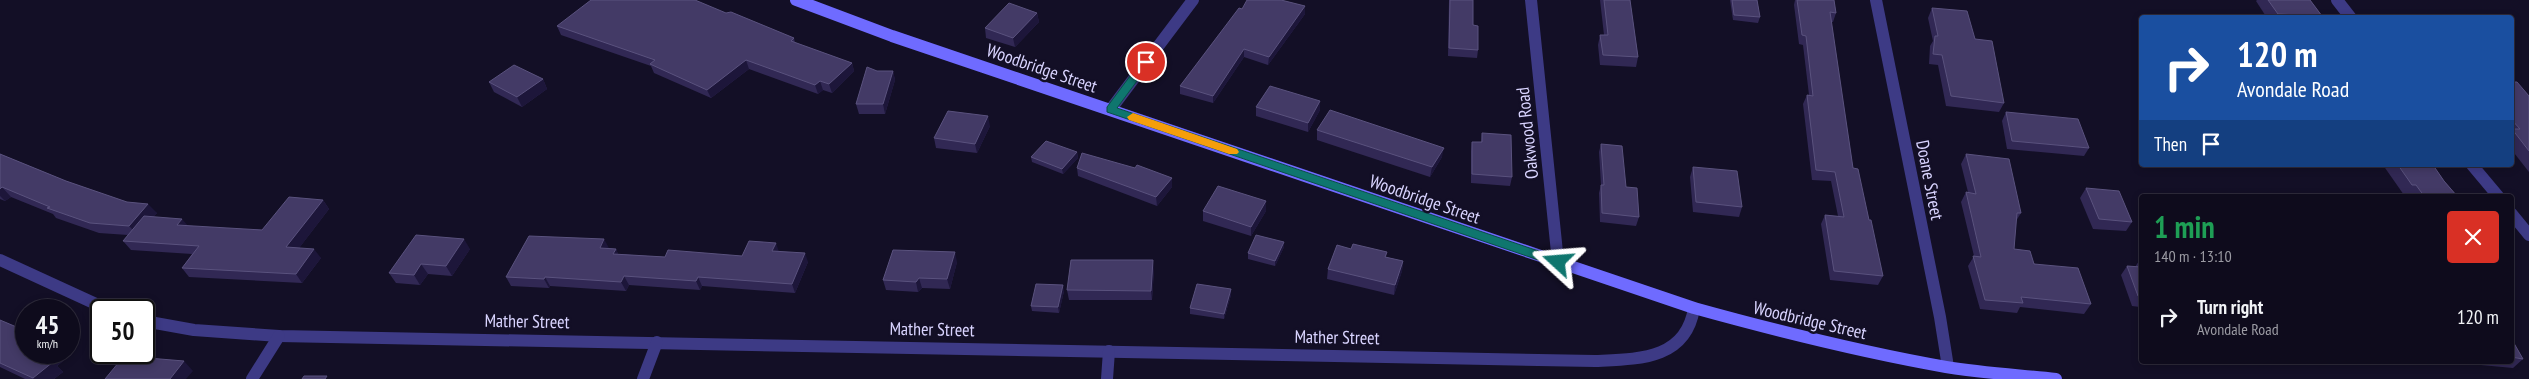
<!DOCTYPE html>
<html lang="en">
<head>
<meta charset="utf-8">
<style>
	:root { --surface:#0e0b1c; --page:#171425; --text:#f1f3f6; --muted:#9b9ba3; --line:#2e2b3b }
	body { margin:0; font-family:"PT Sans Narrow",sans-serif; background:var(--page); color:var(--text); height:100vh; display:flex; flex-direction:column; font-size:19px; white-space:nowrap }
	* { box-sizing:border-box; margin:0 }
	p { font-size:16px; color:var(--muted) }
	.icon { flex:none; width:28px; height:28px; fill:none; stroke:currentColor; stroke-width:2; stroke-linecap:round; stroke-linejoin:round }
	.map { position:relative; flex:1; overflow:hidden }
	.details { position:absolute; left:2139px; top:194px; width:375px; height:170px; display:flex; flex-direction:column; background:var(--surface); border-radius:5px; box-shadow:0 2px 8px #0003,0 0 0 1px var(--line) }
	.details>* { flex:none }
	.guide { position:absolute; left:2139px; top:15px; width:375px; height:152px; border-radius:5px; box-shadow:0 2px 8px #0003,0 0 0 1px var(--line); background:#1a4fa0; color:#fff; overflow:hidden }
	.speed { position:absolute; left:15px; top:299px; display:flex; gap:10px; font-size:25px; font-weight:700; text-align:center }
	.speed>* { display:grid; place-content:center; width:65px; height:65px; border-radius:50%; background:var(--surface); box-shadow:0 2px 8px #0003,0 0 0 1px var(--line); line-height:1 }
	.speed small { font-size:12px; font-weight:400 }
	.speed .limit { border:2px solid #111; border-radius:8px; background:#fff; color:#111 }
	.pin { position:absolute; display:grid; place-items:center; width:42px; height:42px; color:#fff; margin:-21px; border:2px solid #fff; border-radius:50%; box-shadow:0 1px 5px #0007 }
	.me { position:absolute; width:55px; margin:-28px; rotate:289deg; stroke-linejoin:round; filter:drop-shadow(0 0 4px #0008) }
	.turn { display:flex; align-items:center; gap:18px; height:105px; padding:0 15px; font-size:22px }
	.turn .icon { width:65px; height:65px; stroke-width:2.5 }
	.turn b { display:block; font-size:35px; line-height:42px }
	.then { display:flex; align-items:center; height:48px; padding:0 15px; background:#0003; gap:10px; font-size:19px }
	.round { display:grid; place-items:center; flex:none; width:52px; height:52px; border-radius:5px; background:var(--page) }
	.headline { display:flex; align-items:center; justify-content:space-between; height:85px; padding:0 15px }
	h1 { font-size:30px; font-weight:800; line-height:38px; color:#1e9e55 }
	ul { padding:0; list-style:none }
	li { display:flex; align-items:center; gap:15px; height:75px; padding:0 15px }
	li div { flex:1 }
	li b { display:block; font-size:19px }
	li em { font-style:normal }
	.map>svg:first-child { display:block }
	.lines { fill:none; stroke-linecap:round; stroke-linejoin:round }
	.street { stroke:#3d3a85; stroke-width:12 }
	.secondary { stroke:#6f6bff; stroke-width:12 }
	.wall { fill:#312854 }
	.shaded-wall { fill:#1d163a }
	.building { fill:#433a66; stroke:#5a527e }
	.route { fill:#0f766e; stroke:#0a4d48 }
	.slow { fill:#f59e0b }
	.labels { text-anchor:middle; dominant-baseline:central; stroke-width:5; stroke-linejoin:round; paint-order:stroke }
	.street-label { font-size:18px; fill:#d9d4ff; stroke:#130f26 }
</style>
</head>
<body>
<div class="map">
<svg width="2529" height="379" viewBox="0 0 2529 379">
	<rect width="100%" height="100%" fill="#130f26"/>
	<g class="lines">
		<g class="street">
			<path d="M1531,0L1558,262"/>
			<path d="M1876,0L1940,317L1948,367"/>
			<path d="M2337,0L2351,18"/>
			<path d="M1111,109L1193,0"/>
			<path d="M2472,165L2498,196"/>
			<path d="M2511,213L2529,235"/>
			<path d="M0,260L109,310"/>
			<path d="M144,321L194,330L279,336L1595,361C1638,359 1686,360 1694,308"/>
			<path d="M252,379L279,336"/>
			<path d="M643,379L657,342"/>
			<path d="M1107,379L1109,351"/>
		</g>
		<path class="secondary" d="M796,0L892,36L1694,308C1777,331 1861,352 1946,367C1982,373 2019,375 2056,379"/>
	</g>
	<g class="wall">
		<path d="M1449,0H1473V25L1478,50L1477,58L1448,56Z"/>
		<path d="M1600,0H1630L1638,57L1636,67L1600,65L1598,45L1600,35H1604Z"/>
		<path d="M1730,0H1757L1760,17L1758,23L1733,20Z"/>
		<path d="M1795,0H1834L1836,13L1833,22H1831L1853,168L1869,220L1883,276L1878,285L1830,280L1821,224L1825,215L1838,216L1831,181L1812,180L1803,104L1807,95H1809L1803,45L1799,44L1794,5Z"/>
		<path d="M2257,0H2310L2322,16L2320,18H2267L2256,1Z"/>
		<path d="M1932,8L1975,39L2004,103L1999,112L1946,106L1938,65L1929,64L1930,46L1933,41L1928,18Z"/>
		<path d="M1242,9L1305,14L1268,65L1244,57L1213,103L1180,94V86Z"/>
		<path d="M726,13L794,38L795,43L852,63L854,71L832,93L823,90L818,94L749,69L711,98L654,73L651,66L561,35L557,26Z"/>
		<path d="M1037,13L1039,22L1015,47L986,38L985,28Z"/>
		<path d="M877,71H893L895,80L885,114H859L856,104Z"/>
		<path d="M543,79L547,89L522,107L494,92L489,82Z"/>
		<path d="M2511,80L2529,96V172L2511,149Z"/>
		<path d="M1320,101V110L1308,132L1256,116V107Z"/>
		<path d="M2006,112L2089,148L2084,156L2007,149L2002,121Z"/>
		<path d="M990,126L977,153L936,148L934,138Z"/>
		<path d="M1317,130L1442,157L1430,177L1317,140Z"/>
		<path d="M1482,133L1512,177L1510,186L1471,183V151L1472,142H1481Z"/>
		<path d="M1601,144L1626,187L1639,217L1636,226L1600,222L1599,193L1601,185L1599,152Z"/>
		<path d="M1077,152L1078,158L1063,174L1032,162L1031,157Z"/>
		<path d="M0,154L66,181L157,213L153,217L188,226L262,230L323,200L329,209L299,248L321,258L302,283L189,277L182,268L192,254L131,250L123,241L128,235L99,233L56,218L53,214L11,197L5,201L0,199Z"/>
		<path d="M1966,154L2021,213L2016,221L2014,249L2091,304L2084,314L2020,307L2017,313L1980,309L1968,266L1974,256L1961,202L1966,192H1968L1961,164Z"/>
		<path d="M2383,165H2433L2444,181L2457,196H2408L2407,195H2404Z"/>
		<path d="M1693,167L1742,207L1739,217L1693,212L1690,177Z"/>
		<path d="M1077,168L1172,178V187L1157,206L1078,176Z"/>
		<path d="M2086,188L2132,222L2126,231L2093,229L2080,198Z"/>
		<path d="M1203,211H1266L1251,236L1203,221Z"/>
		<path d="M1284,242V247L1275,266L1248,259V253Z"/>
		<path d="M609,248L616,249L618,254L665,257L742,256L779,252L808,262L795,293L702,286L700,290L629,285L626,291L550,286L549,288L511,286L506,277Z"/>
		<path d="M470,249L452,276L428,274L420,285L396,283L389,273Z"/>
		<path d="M1351,249L1387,252L1386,257L1403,261L1402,271L1394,295L1327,279L1328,269Z"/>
		<path d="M2139,261L2141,262V311L2140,307L2132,306L2121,275L2127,266L2135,267Z"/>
		<path d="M957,262L950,289L922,288L918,292L886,290L883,280Z"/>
		<path d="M1154,270L1152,300H1069L1067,290Z"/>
		<path d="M1064,291L1059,313L1032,311L1031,306Z"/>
		<path d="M1231,295L1224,319L1190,314V308Z"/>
		<path d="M0,320L26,352H63L68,357L57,366L63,372L54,379H25L0,367Z"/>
		<path d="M2511,338L2523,359L2513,368L2470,364L2468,361H2511Z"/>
	</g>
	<g class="shaded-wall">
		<path d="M1305,6V14L1268,65L1269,57Z"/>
		<path d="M1037,13L1039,22L1015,47L1013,38Z"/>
		<path d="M1244,49V57L1213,103V96Z"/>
		<path d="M746,60L749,69L711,98L707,90Z"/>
		<path d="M852,63L854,71L832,93L829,84Z"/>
		<path d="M893,71L895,80L885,114L883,104Z"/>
		<path d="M543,79L547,89L522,107L517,97Z"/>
		<path d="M820,81L823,90L818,94L815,85Z"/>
		<path d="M1320,101V110L1308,132V123Z"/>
		<path d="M988,116L990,126L977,153L975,144Z"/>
		<path d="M1444,148L1442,157L1430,177L1432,167Z"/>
		<path d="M1077,152L1078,158L1063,174L1062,169Z"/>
		<path d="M1172,178V187L1157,206L1156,197Z"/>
		<path d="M2,187L11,197L5,201L0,196V189Z"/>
		<path d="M323,200L329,209L293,256L286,247Z"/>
		<path d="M1266,201V211L1251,236V227Z"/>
		<path d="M148,204L157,213L138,235L129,226Z"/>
		<path d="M182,219L190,228L177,225Z"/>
		<path d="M464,239L470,249L452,276L446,266Z"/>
		<path d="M604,239L609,248H600Z"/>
		<path d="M1284,242V247L1275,266V261Z"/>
		<path d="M776,243L779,252L772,251Z"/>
		<path d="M314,249L321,258L302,283L296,274Z"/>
		<path d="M616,249L620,258L613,254Z"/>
		<path d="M955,252L957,262L950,289L947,279Z"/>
		<path d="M805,253L808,262L795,293L792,284Z"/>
		<path d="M1153,260L1154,270L1152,300L1151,291Z"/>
		<path d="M1403,261L1402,271L1394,295L1395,285Z"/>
		<path d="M421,264L428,274L420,285L414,275Z"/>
		<path d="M624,276L629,285L626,291L621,282Z"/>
		<path d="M545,277L550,286L549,288L544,279Z"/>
		<path d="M698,277L702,286L700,290L696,281Z"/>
		<path d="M919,278L922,288L918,292L916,282Z"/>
		<path d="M1063,285L1064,291L1059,313L1058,307Z"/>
		<path d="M1231,289V295L1224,319V314Z"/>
		<path d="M52,352H63L68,357L57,366L63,372L54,379H34L33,378L44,359Z"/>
		<path d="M184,361L193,371L186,379H170Z"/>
	</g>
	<g class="building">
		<path d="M591,0H695L726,13L731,12L794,38L791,41L852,63L829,84L820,81L815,85L746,60L707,90L650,64L655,60L557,26Z"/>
		<path d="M1247,0H1281L1305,6L1269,57L1244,49L1213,96L1180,86L1239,8L1242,9Z"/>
		<path d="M1450,0H1473V25L1478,26V50L1449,48Z"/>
		<path d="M1604,0H1630L1638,57L1603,55L1600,35H1608Z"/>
		<path d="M1732,0H1757L1760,17L1734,15Z"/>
		<path d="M1797,0H1834L1836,13L1830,12L1853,168L1858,169L1869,220H1871L1883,276L1834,271L1825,215L1844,217L1835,172L1816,170L1807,95L1813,96L1806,36L1802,35Z"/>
		<path d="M2268,0H2310L2322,16L2278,14Z"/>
		<path d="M1009,3L1037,13L1013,38L985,28Z"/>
		<path d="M1932,8L1967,11L1975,39L1992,41L2004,103L1951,96L1942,55L1933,54L1935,36H1938Z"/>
		<path d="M514,65L543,79L517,97L489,82Z"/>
		<path d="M867,67L877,71H893L883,104H856Z"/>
		<path d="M2511,80L2513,82H2517L2529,96V151L2512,129H2520L2511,119Z"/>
		<path d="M1270,86L1320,101L1308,123L1256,107Z"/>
		<path d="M1330,110L1444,148L1432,167L1317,130Z"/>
		<path d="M948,111L988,116L975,144L934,138Z"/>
		<path d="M2006,112L2078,119L2089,148L2012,141Z"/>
		<path d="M1482,133L1511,135L1512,177L1472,174V142H1482Z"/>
		<path d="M1046,141L1077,152L1062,169L1031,157Z"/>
		<path d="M1601,144L1622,146L1626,187L1637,188L1639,217L1602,213L1601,185H1604Z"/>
		<path d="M1082,153L1135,168L1137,165L1172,178L1156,197L1077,168Z"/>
		<path d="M0,154L66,181L127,202L148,204L129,226L90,223L47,208L50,207L2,187L0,189Z"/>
		<path d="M1966,154L2009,159L2021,213H2017L2014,249L2030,251L2034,264L2078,268L2091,304L2021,297L2023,303L1985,300L1973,256L1981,257L1966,192L1976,194Z"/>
		<path d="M2398,165H2433L2444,181L2457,196H2424L2416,185H2412Z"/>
		<path d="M1693,167L1737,171L1742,207L1696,202Z"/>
		<path d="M1218,186L1266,201L1251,227L1203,211Z"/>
		<path d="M2086,188L2119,191L2132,222L2099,219Z"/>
		<path d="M289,197L323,200L286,247L314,249L296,274L182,268L199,246L123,241L144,216L182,219L177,225L262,230Z"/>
		<path d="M416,235L464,239L446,266L421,264L414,275L389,273Z"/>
		<path d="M1256,235L1284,242L1275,261L1248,253Z"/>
		<path d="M529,236L604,239L600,248L616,249L613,254L665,257L668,250L742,256L749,241L776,243L772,251L805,253L792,284L698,277L696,281L624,276L621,282L545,277L544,279L506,277Z"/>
		<path d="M1353,244L1387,252L1385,257L1403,261L1395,285L1328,269L1337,245L1351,249Z"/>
		<path d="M893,250L955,252L947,279L919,278L916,282L883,280Z"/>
		<path d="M1071,260H1153L1151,291L1067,290Z"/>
		<path d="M2139,261L2141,262V296H2138L2127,266L2141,267Z"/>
		<path d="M1036,284L1063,285L1058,307L1031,306Z"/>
		<path d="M1197,284L1231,289L1224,314L1190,308Z"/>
		<path d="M0,320L26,331V352H52L44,359L53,362L33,378L0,363Z"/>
		<path d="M2511,338L2523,359L2511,357Z"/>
		<path d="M124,356L184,361L170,379H105Z"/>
		<path d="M304,376H327L325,379H302Z"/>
	</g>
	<path class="route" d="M1146,59L1151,62L1117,108L1562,259L1564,262L1562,265H1553L1107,112V107L1142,60Z"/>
	<path class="slow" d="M1133,113L1237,149L1239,152L1237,154H1229L1129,120L1127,117Z"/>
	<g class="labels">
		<g class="street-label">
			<text transform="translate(1042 68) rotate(19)">Woodbridge Street</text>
			<text transform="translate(1527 133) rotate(-96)">Oakwood Road</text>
			<text transform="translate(1930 180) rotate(79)">Doane Street</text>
			<text transform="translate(1425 199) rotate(19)">Woodbridge Street</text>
			<text transform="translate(1810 320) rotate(13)">Woodbridge Street</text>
			<text transform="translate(527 321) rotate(1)">Mather Street</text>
			<text transform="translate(932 329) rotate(1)">Mather Street</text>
			<text transform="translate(1337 337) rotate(1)">Mather Street</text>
		</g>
	</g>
</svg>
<div class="speed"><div>45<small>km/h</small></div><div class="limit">50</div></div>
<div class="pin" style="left:1146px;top:62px;background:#d93025"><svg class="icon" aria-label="arrive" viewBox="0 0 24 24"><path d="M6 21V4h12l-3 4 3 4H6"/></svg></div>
<svg class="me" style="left:1558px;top:262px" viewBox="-20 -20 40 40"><path d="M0-17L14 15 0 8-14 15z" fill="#0f766e" stroke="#fff" stroke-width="4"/></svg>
<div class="guide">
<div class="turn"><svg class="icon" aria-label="right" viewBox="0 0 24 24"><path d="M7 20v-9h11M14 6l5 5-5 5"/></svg><div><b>120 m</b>Avondale Road</div></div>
<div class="then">Then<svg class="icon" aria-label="arrive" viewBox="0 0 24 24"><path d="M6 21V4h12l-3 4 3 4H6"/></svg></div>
</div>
<section class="details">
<div class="headline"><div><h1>1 min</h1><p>140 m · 13:10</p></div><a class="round" style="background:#d93025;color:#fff"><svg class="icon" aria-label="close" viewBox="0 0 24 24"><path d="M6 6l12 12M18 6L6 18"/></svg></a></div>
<ul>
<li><svg class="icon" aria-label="right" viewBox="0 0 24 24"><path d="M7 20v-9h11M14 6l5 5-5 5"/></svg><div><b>Turn right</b><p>Avondale Road</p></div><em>120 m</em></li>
</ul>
</section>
</div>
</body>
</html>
